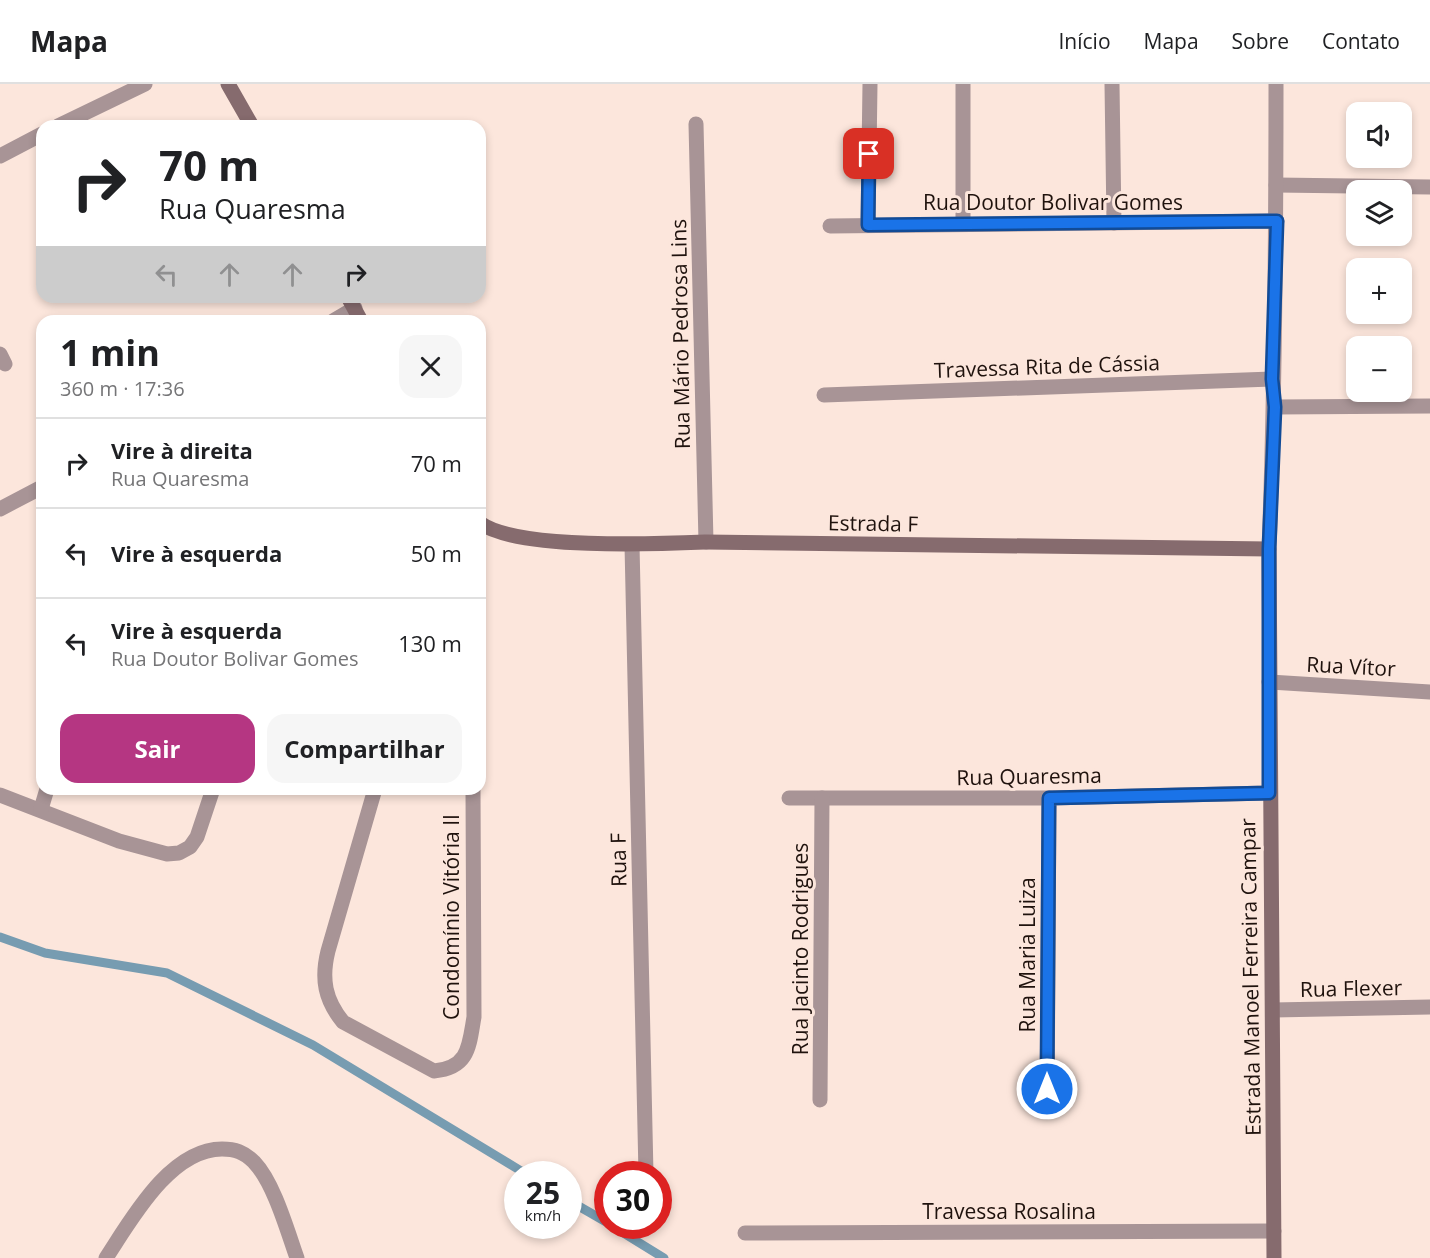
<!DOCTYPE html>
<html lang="pt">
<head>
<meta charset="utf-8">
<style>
	:root { --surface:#fff; --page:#f6f6f6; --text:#202124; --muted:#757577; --line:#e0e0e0; --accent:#b53682 }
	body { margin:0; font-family:"Open Sans",sans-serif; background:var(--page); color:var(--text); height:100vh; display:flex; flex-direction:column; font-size:22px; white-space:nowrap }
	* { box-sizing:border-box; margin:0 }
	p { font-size:20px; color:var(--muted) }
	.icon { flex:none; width:33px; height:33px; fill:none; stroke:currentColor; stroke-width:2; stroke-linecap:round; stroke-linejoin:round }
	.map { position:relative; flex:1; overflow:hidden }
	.sheet { position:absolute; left:36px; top:231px; width:450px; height:480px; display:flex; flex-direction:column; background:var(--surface); border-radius:18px; box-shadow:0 3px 9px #0003 }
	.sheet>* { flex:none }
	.hud { position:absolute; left:36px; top:36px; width:450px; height:183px; border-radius:18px; box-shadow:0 3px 9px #0003; background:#fff; color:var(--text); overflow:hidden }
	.controls { position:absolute; left:1346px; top:18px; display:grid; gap:12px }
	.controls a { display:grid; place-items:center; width:66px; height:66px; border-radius:12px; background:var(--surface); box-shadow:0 3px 9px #0003; font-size:30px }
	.speed { position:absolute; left:504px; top:1077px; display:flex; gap:12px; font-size:30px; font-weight:700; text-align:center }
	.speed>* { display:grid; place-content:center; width:78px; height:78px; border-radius:50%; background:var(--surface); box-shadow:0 3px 9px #0003; line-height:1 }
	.speed small { font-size:15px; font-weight:400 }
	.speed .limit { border:9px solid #d22; background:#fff; color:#111 }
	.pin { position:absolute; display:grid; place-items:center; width:51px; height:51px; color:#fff; margin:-26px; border-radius:12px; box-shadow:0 3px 9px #0006 }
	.me { position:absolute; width:66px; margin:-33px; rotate:0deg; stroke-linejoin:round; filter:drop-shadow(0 0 4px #0008) }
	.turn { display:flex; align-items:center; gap:21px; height:126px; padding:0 24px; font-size:27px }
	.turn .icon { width:78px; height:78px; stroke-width:2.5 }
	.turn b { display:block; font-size:42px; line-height:51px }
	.lanes { display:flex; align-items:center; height:57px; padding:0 24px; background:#0003; justify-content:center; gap:30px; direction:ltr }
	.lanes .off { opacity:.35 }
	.round { display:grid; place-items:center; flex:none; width:63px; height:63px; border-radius:18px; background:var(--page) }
	.overview { display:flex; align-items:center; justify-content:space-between; height:102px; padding:0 24px }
	h1 { font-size:36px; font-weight:700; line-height:45px }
	.primary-button { display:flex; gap:12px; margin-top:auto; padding:12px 24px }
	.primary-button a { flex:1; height:69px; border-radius:18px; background:var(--accent); color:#fff; font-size:24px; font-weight:700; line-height:69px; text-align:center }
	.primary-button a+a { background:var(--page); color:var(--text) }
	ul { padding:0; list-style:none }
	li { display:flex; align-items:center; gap:18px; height:90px; padding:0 24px; border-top:2px solid var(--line) }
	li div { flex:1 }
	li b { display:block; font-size:22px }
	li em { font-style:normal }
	header { display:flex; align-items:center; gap:36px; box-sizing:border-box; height:84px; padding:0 30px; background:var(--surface); border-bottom:2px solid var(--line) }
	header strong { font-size:28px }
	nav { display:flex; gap:33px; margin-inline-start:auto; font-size:21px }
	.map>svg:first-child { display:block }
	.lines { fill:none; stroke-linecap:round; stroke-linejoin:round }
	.stream { stroke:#779cb1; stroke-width:9 }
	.street { stroke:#a89496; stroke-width:15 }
	.secondary { stroke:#866b6e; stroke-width:15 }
	.route-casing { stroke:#114b97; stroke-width:15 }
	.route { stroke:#1a73e8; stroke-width:10 }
	.labels { text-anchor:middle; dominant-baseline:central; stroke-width:6; stroke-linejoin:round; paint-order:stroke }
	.street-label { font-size:21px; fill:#1f120d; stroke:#fce6dc }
</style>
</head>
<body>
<header>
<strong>Mapa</strong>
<nav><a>Início</a><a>Mapa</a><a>Sobre</a><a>Contato</a></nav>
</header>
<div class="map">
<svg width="1430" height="1174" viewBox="0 0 1430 1174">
	<rect width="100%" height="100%" fill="#fce6dc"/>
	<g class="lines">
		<g class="stream">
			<path d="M0,853L45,869L167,889L313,961L526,1090"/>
			<path d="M568,1116L608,1139"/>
			<path d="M612,1142L664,1174"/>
		</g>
		<g class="street">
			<path d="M963,0V140"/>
			<path d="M1112,0L1114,139"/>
			<path d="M696,40L706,458"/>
			<path d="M58,42L145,0"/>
			<path d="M0,72L42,50"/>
			<path d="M1276,101L1430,103"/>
			<path d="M868,141L870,0"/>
			<path d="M830,142L1277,137"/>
			<path d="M333,237L355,224"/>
			<path d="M0,270L5,280"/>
			<path d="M824,311L1272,295"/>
			<path d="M1275,323L1430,322"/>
			<path d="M0,425L42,403"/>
			<path d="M632,461L646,1090"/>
			<path d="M1269,465C1275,310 1276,155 1276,0"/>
			<path d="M1269,598L1430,608"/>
			<path d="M375,705L328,867C321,895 325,916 343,938L434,987C469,984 469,962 474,933L473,705"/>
			<path d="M0,711L119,757L167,770L179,769L190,763L197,753L213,705"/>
			<path d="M789,714H1049L1269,709"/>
			<path d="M41,725L47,705"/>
			<path d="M1273,926L1430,923"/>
			<path d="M820,1016L822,714"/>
			<path d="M1047,1028L1049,714"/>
			<path d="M745,1149L1274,1147"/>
			<path d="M106,1174C131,1136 170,1065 222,1065C235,1065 244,1068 254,1078C274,1099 287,1146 297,1174"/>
		</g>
		<g class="secondary">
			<path d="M228,0L252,42"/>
			<path d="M348,213L361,237"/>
			<path d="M480,439C518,466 658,460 706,458L1269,465L1274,1174"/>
		</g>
	</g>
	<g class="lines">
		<g class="route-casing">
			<path id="route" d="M869,70L868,141L1277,137L1272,295L1275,323L1269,465V709L1049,714L1047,1005"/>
		</g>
		<use href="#route" class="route"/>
	</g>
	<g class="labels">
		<g class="street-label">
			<text x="1053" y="118">Rua Doutor Bolivar Gomes</text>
			<text transform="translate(680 250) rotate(-91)">Rua Mário Pedrosa Lins</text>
			<text transform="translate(1047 282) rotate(-2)">Travessa Rita de Cássia</text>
			<text transform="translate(873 439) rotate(1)">Estrada F</text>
			<text transform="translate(1351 582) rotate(3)">Rua Vítor</text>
			<text transform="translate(1029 692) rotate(-1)">Rua Quaresma</text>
			<text transform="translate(618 776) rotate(-91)">Rua F</text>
			<text transform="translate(451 833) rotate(-90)">Condomínio Vitória II</text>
			<text transform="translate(800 865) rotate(-90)">Rua Jacinto Rodrigues</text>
			<text transform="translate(1027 871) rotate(-90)">Rua Maria Luiza</text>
			<text transform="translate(1250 893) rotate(-91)">Estrada Manoel Ferreira Campar</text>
			<text transform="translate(1351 904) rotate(-1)">Rua Flexer</text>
			<text x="1009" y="1127">Travessa Rosalina</text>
		</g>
	</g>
</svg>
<div class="controls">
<a><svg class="icon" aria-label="sound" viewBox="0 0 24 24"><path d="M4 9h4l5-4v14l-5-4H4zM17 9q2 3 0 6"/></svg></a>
<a><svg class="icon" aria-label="layers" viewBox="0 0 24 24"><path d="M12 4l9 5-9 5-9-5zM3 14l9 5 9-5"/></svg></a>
<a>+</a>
<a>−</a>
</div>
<div class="speed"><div>25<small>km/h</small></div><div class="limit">30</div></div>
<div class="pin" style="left:869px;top:70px;background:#d93025"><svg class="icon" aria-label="arrive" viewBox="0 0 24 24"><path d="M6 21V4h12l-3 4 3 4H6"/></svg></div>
<svg class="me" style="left:1047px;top:1005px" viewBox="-20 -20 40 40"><circle r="17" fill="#1a73e8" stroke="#fff" stroke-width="3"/><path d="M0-11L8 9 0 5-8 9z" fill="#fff"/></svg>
<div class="hud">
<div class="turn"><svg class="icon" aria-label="right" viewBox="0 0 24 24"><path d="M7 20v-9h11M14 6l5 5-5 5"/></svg><div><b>70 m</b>Rua Quaresma</div></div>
<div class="lanes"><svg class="icon off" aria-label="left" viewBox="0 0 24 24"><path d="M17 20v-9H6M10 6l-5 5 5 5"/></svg><svg class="icon off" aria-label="ahead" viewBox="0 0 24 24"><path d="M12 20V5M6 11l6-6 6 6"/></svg><svg class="icon off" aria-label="ahead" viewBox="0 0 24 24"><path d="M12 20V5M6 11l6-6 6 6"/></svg><svg class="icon" aria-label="right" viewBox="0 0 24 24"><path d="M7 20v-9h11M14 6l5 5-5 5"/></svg></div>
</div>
<section class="sheet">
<div class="overview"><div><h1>1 min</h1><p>360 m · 17:36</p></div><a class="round"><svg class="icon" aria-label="close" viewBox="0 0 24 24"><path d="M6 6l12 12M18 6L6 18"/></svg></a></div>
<ul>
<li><svg class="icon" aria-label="right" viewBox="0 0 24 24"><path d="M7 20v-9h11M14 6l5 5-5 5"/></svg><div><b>Vire à direita</b><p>Rua Quaresma</p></div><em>70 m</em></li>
<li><svg class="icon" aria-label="left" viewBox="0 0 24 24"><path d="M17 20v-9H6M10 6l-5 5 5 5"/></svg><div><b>Vire à esquerda</b></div><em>50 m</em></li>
<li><svg class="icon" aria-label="left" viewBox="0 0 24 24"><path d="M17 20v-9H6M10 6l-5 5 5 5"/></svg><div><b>Vire à esquerda</b><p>Rua Doutor Bolivar Gomes</p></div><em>130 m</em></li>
</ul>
<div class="primary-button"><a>Sair</a><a>Compartilhar</a></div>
</section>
</div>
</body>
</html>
